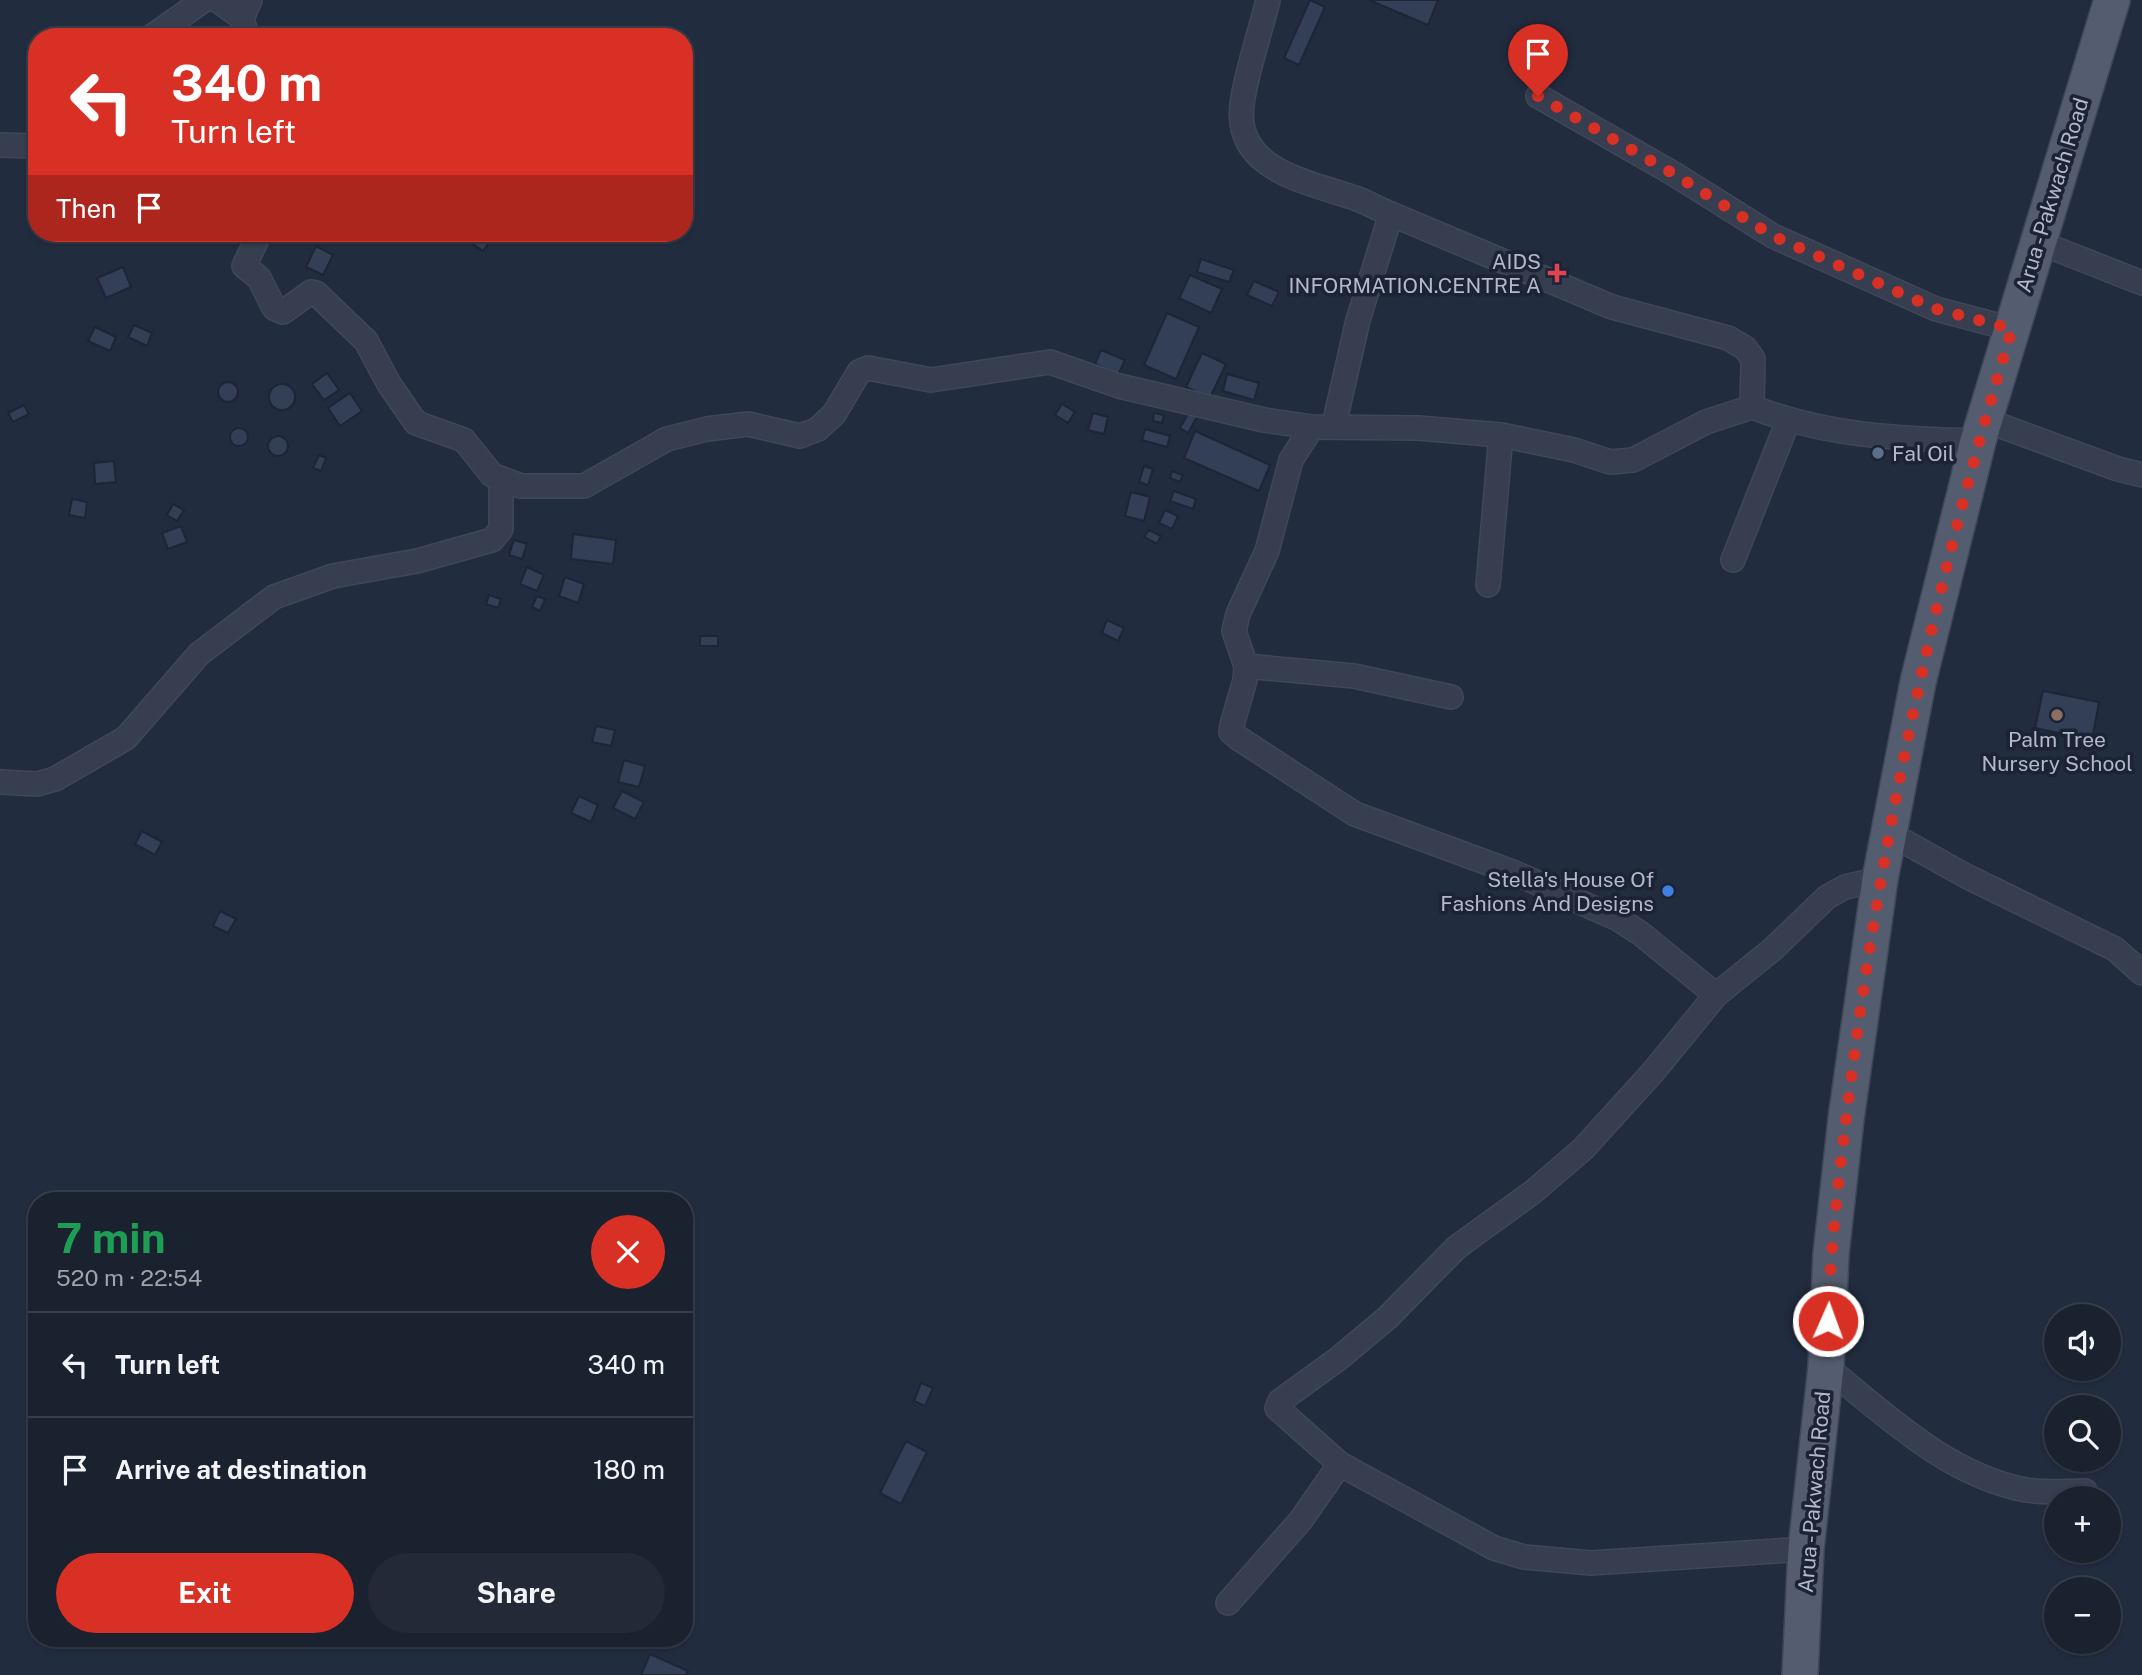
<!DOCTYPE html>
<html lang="en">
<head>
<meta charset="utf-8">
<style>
	:root { --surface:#1a212f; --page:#232937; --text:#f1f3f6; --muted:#9fa3aa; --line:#383e4b; --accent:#d93025 }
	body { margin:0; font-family:"Public Sans",sans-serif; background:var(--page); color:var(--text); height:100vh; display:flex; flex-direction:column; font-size:26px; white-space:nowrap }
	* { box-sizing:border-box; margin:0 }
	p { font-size:23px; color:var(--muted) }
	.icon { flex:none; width:38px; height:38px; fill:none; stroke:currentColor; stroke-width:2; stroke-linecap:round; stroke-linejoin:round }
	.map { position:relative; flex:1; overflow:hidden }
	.drawer { position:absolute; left:28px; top:1192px; width:665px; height:455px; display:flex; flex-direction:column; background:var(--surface); border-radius:28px; box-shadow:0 2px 5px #0004,0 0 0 2px var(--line) }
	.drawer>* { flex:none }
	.hud { position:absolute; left:28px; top:28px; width:665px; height:214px; border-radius:28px; box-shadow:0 2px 5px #0004,0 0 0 2px var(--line); background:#d93025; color:#fff; overflow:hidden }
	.controls { position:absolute; left:2044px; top:1304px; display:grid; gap:14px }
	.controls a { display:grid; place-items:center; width:77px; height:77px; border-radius:50%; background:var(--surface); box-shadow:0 2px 5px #0004,0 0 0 2px var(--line); font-size:35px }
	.pin { position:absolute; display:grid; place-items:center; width:60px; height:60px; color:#fff; margin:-72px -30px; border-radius:50% 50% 50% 0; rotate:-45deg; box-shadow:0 0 7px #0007 }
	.pin .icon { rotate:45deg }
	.me { position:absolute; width:77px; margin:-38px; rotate:2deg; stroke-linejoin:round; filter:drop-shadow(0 0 5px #0008) }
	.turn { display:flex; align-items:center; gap:24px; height:147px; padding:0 28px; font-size:32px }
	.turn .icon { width:91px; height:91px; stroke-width:2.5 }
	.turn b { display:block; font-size:49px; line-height:60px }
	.then { display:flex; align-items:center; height:66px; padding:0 28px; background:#0003; gap:14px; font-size:26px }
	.round { display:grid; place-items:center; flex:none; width:74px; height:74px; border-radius:37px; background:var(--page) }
	.head { display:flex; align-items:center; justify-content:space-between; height:119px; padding:0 28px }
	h1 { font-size:42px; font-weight:700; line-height:52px; color:#1e9e55 }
	.button { display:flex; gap:14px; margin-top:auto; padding:14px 28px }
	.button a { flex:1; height:80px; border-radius:42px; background:var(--accent); color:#fff; font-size:28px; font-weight:700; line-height:80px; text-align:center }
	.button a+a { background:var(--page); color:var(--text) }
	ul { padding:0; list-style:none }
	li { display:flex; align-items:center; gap:21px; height:105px; padding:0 28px; border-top:2px solid var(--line) }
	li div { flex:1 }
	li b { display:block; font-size:26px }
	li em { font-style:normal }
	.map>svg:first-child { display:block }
	.building { fill:#333f56; stroke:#1d2536; stroke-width:2 }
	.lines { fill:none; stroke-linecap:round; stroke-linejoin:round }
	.minor-casing { stroke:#3f4758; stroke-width:26 }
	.primary-casing { stroke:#3f4758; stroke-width:38 }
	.minor { stroke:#363e4f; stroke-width:23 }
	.primary { stroke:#545d6f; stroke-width:35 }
	.route { stroke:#d93025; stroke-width:12; stroke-dasharray:0 21.6 }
	.health-dot { fill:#e0444e; stroke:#1b2334; stroke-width:2.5 }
	.service-dot { fill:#5c6f8a; stroke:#1b2334; stroke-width:2.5 }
	.education-dot { fill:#8d6e63; stroke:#1b2334; stroke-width:2.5 }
	.shop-dot { fill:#3f7fe0; stroke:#1b2334; stroke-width:2.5 }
	.labels { text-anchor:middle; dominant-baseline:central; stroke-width:7; stroke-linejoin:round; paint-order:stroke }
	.street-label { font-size:21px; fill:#b2b9ca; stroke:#1b2334 }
	.poi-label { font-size:21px; fill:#b2b9ca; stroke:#1b2334; text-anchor:end }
</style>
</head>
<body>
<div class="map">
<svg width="2142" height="1675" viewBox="0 0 2142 1675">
	<rect width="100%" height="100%" fill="#222c3f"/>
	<g class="building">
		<path d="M1310,0L1325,7L1299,65L1284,58Z"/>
		<path d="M1369,0H1438L1428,25Z"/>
		<path d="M468,233H488L493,237L483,251L464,238Z"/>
		<path d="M316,246L333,255L323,275L306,267Z"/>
		<path d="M1201,259L1234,270L1229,282L1197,272Z"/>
		<path d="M123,267L131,287L106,298L97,278Z"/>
		<path d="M1190,275L1222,289L1211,313L1179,298Z"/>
		<path d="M1254,281L1279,292L1272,306L1247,295Z"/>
		<path d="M1167,313L1199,327L1176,379L1144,365Z"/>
		<path d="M134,325L152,333L147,346L128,337Z"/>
		<path d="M95,327L116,337L110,351L88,341Z"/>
		<path d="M1101,350L1125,360L1118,375L1095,364Z"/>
		<path d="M1202,353L1226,364L1210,398L1186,387Z"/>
		<path d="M327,373L339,390L324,400L312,384Z"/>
		<path d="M1227,374L1259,383L1254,400L1223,391Z"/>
		<circle cx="228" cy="392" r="10"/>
		<circle cx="282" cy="397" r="13"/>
		<path d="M350,393L362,411L340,426L328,408Z"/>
		<path d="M1062,404L1075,412L1068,423L1055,415Z"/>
		<path d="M24,405L29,414L13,422L8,413Z"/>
		<path d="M1189,412L1197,417L1188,433L1180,428Z"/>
		<path d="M1093,413L1108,417L1104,434L1088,430Z"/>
		<path d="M1154,413L1164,415L1162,423L1153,421Z"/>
		<circle cx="239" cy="437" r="9"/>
		<path d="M1145,429L1170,436L1167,447L1142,440Z"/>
		<path d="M1195,431L1270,465L1259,491L1184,458Z"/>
		<circle cx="278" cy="446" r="10"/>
		<path d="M319,455L326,458L321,471L313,468Z"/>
		<path d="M114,461L116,482L95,484L94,463Z"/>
		<path d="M1144,466L1153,469L1148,485L1139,482Z"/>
		<path d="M1172,471L1183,475L1180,482L1170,478Z"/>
		<path d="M1174,491L1196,499L1193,509L1170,501Z"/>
		<path d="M1131,492L1150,497L1144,521L1125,516Z"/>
		<path d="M72,499L87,502L85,518L69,515Z"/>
		<path d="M173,504L184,510L177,521L167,515Z"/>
		<path d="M1165,510L1178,516L1172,529L1159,523Z"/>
		<path d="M181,526L187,542L168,549L162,533Z"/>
		<path d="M1149,530L1161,536L1157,544L1144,537Z"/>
		<path d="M573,534L616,540L613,564L571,559Z"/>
		<path d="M514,540L527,544L522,559L509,555Z"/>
		<path d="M527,567L544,575L537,591L520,584Z"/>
		<path d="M565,577L584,584L578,603L559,596Z"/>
		<path d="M489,595L501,599L498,608L486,604Z"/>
		<path d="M537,596L545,599L540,611L532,607Z"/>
		<path d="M1107,620L1124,628L1118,641L1102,633Z"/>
		<rect x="700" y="636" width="18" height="10"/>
		<path d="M2043,691L2099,702L2092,740L2035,728Z"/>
		<path d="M596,726L615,730L611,746L592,742Z"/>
		<path d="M624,760L645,766L639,787L618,782Z"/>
		<path d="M622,791L644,802L635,819L613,808Z"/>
		<path d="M579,796L598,805L591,822L571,813Z"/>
		<path d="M142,831L162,842L155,855L135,844Z"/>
		<path d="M220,911L236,919L228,933L213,926Z"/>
		<path d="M921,1383L933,1388L925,1406L914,1401Z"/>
		<path d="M906,1441L927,1452L901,1504L880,1493Z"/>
		<path d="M650,1654L688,1671L686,1675H641Z"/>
	</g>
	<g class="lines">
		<g class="minor-casing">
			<g id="minor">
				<path d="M217,0L242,18"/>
				<path d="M1268,0C1260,34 1247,69 1242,104C1234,169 1304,181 1352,197C1365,201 1378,209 1391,214"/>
				<path d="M151,37L204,0"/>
				<path d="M247,37L242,18L250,0"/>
				<path d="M1538,96L1674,174L1773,236L1936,309L2012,329"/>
				<path d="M0,145L37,146"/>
				<path d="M260,233L244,266L259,278L274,308L283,312L311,292L316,293L366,341L389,384L416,423L464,440L492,475L521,486H584L667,439L707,429L748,424L800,436L818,429L834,414L859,372L868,368L931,380L1050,362L1119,386L1264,420L1312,427L1418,428L1501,435L1574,450L1610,462L1633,460L1706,422L1752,407"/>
				<path d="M2038,242L2142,283"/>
				<path d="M1985,420L2118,469L2142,475"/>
				<path d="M1334,425L1358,320L1391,214L1612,307L1728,338L1745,348L1753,359L1752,407C1826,436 1900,439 1978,441"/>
				<path d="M1312,427L1291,460L1267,551L1238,614L1234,631L1246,666L1245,680L1232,725L1231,732L1238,738L1355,814L1515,873L1618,919L1640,933L1716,995L1773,949L1827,897L1845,887L1880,879"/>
				<path d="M1733,560L1788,421"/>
				<path d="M1488,585L1501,435"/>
				<path d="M1246,666L1354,676L1451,697"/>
				<path d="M0,782L37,784L55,779L126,738L199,654L274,597L333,576L417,561L492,540L501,529V480"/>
				<path d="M1889,833L1966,876L2115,949L2142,973"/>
				<path d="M1716,995L1653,1072L1583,1149L1533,1192L1457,1247L1387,1318L1338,1359L1280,1401L1277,1408L1340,1464L1494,1548L1524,1557L1591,1563L1806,1549"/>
				<path d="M1826,1367C1886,1415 1947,1475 2026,1490C2046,1493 2066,1492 2085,1491"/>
				<path d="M1228,1603L1301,1520L1340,1464"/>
			</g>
		</g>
		<g class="primary-casing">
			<path id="primary" d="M1800,1675L1806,1549L1826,1367L1831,1254L1846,1119L1880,879L1918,682L1978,441L2112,0"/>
		</g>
		<use href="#minor" class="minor"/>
		<use href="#primary" class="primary"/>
	</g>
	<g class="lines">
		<path class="route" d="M1538,96L1674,174L1773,236L1936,309L2012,329C1941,563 1889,800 1856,1042C1844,1135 1831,1228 1828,1321"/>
	</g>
	<path class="health-dot" d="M1553.5 262.5h7v7h7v7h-7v7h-7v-7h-7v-7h7z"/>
	<circle class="service-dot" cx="1878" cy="453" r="7"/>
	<circle class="education-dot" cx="2057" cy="715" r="7"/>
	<circle class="shop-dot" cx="1668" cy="891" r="7"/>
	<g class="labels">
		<g class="street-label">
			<text transform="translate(2052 195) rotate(-73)">Arua - Pakwach Road</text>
			<text transform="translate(1814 1492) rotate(-85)">Arua - Pakwach Road</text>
		</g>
		<g class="poi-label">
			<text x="1541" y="261">AIDS<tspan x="1541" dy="24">INFORMATION.CENTRE A</tspan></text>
			<text x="1892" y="453" text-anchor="start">Fal Oil</text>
			<text x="2057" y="739" text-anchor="middle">Palm Tree<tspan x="2057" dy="24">Nursery School</tspan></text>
			<text x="1654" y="879">Stella's House Of<tspan x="1654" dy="24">Fashions And Designs</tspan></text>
		</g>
	</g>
</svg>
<div class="controls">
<a><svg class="icon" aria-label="sound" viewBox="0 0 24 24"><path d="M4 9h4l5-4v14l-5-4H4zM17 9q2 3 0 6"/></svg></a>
<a><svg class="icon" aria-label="search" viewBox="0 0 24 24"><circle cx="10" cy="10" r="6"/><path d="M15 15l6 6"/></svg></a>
<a>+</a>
<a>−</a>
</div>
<div class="pin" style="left:1538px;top:96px;background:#d93025"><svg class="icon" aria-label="arrive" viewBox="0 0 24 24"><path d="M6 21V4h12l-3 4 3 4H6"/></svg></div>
<svg class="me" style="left:1828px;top:1321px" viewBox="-20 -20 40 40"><circle r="17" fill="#d93025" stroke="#fff" stroke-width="3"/><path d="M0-11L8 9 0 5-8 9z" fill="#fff"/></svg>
<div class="hud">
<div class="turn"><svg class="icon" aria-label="left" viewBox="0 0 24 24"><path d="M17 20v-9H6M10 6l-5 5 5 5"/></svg><div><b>340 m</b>Turn left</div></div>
<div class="then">Then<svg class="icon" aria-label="arrive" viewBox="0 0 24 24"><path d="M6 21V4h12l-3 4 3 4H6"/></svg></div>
</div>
<section class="drawer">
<div class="head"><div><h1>7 min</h1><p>520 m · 22:54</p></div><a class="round" style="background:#d93025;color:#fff"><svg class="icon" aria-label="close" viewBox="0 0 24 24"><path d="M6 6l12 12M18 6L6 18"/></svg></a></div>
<ul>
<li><svg class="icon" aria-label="left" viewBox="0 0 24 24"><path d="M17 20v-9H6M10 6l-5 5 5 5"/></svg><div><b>Turn left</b></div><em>340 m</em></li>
<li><svg class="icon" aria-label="arrive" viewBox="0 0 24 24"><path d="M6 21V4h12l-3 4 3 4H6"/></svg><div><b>Arrive at destination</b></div><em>180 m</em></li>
</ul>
<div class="button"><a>Exit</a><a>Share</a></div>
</section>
</div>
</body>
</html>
